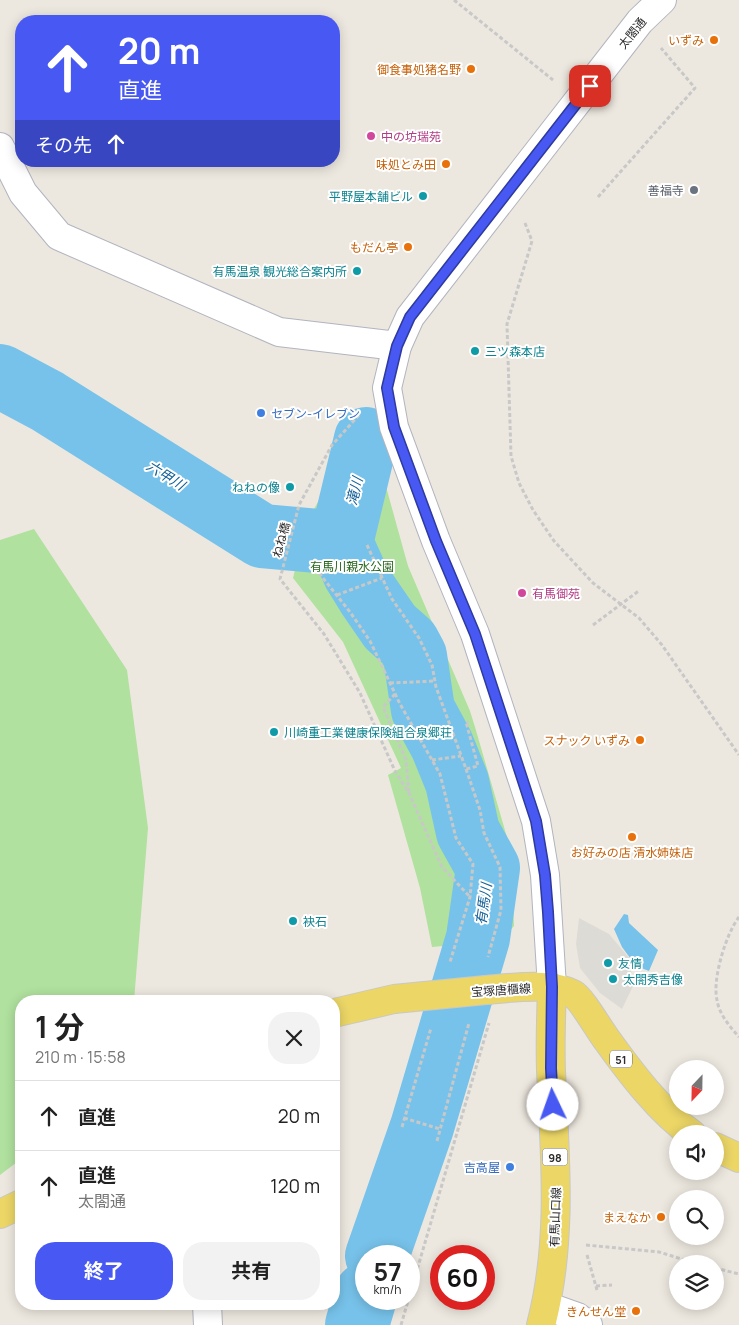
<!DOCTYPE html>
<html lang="ja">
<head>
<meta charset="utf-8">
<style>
	:root { --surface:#fff; --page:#f2f2f2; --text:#222; --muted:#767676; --line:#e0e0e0; --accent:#4759f2 }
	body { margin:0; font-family:Manrope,"Noto Sans JP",sans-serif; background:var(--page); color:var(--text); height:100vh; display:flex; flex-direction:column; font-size:19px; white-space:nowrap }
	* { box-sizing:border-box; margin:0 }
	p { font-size:16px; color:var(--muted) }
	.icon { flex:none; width:28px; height:28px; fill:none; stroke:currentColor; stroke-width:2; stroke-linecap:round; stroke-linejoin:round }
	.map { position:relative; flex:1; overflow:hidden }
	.sheet { position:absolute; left:15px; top:995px; width:325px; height:315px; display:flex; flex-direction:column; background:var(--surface); border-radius:20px; box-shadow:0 2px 12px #0003 }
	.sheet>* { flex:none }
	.hud { position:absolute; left:15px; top:15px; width:325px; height:152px; border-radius:20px; box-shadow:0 2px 12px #0003; background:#4759f2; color:#fff; overflow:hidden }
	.needle { width:32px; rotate:202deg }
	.controls { position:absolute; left:669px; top:1060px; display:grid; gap:10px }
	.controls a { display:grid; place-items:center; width:55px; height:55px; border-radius:50%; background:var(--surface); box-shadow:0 2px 12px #0003; font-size:25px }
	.speed { position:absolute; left:355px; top:1245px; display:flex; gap:10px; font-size:25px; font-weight:700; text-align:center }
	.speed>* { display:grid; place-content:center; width:65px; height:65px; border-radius:50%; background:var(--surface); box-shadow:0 2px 12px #0003; line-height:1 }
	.speed small { font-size:12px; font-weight:400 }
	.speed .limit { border:8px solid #d22; background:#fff; color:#111 }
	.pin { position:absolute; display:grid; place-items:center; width:42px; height:42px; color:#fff; margin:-21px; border-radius:10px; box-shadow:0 2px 8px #0006 }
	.me { position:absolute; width:55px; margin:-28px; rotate:357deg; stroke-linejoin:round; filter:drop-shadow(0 0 4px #0008) }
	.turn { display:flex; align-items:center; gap:18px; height:105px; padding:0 20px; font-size:22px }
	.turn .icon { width:65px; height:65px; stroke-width:2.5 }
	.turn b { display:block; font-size:35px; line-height:42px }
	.then { display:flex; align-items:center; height:48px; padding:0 20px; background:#0003; gap:10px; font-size:19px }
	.round { display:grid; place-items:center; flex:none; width:52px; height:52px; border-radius:20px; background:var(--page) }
	.summary { display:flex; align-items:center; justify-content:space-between; height:85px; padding:0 20px }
	h1 { font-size:30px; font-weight:700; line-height:38px }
	.cta { display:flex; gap:10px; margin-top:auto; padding:10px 20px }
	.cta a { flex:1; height:58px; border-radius:20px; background:var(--accent); color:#fff; font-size:20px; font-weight:700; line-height:58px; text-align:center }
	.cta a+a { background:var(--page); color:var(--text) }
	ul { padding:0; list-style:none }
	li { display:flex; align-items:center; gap:15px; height:70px; padding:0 20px; border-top:1px solid var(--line) }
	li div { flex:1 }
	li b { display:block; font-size:19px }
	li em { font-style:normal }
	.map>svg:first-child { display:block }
	.green { fill:#b0e19e }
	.plaza { fill:#dddbd6 }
	.water { fill:#77c2ea }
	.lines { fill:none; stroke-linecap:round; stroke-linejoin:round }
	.river { stroke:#77c2ea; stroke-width:64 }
	.minor-casing { stroke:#b2b4bf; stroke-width:30 }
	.major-casing { stroke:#c8c8c8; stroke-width:30 }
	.path { stroke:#c8c8c8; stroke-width:3; stroke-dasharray:4 2.5; stroke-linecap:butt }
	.minor { stroke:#fff; stroke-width:28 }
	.major { stroke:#ebd666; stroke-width:28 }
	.major-bridge-casing { stroke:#c8c8c8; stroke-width:30; stroke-linecap:butt }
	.path-bridge { stroke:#c8c8c8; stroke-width:3; stroke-dasharray:4 2.5; stroke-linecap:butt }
	.major-bridge { stroke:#ebd666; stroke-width:28 }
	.route-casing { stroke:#2e3a9d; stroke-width:12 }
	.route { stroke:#4759f2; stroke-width:9 }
	.food-dot { fill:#e8710a; stroke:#fff; stroke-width:2 }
	.hotel-dot { fill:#d1479c; stroke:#fff; stroke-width:2 }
	.worship-dot { fill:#6b7280; stroke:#fff; stroke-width:2 }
	.culture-dot { fill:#0f9aa8; stroke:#fff; stroke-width:2 }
	.shop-dot { fill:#3f7fe0; stroke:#fff; stroke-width:2 }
	.labels { text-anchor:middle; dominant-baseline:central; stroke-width:4; stroke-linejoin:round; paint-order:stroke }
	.shield { fill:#fff; stroke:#6b6b6b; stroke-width:1 }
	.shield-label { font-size:11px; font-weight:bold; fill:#2c2c2c }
	.street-label { font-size:12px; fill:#2c2c2c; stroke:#fff }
	.food-label { font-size:12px; fill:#c56008; stroke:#fff; text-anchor:end }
	.hotel-label { font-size:12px; fill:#b23c85; stroke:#fff; text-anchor:start }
	.worship-label { font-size:12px; fill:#5b616d; stroke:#fff; text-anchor:end }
	.culture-label { font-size:12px; fill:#0d838f; stroke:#fff; text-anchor:start }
	.shop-label { font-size:12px; fill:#366cbe; stroke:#fff; text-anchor:start }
	.park-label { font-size:12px; fill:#27671e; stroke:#fff }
	.water-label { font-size:14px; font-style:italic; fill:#146098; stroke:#fff }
</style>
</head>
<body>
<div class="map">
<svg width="739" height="1325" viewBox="0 0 739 1325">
	<rect width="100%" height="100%" fill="#ede8df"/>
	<g class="green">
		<path d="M348,450L380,465L408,566L470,711L475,727L511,851L514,926L500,941L432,947L420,888L388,775L401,768L343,642L293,578L307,521Z"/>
		<path d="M34,529L127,670L148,828L134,1001H21V1159L0,1175V540Z"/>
	</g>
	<path class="plaza" d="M579,918L609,934L630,959L633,986L622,1009L600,993L580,968L576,944Z"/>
	<path class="water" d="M624,914L628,915L629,923L658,950L649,971L636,966L622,947L614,929Z"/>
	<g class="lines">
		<g class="river">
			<path d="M0,376L47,401L262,536L341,543"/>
			<path d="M341,543L355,574L368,595L390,627L408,643L415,656L423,710L442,745L457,782L468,832L488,868L478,938L422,1127L377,1256"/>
			<path d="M341,543L366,439"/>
			<path d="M357,1325L366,1294"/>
		</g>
		<g class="minor-casing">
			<g id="minor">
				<path d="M0,147L23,193L59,236L279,332L397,346"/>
				<path d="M552,987L545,875L536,821L475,634L436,541L394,427L387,388L397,346L410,317L640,21L662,0"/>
				<path d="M207,1304L208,1325"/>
				<path d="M546,1306L577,1317L588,1325"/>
			</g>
		</g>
		<g class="major-casing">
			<g id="major">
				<path d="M486,990C511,988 550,982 573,994C581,998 600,1031 607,1040C630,1072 660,1112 692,1134"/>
				<path d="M334,1013L394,999"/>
				<path d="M715,1147L739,1158"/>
				<path d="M0,1214L21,1204"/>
				<path d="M541,1325C563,1241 555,1156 551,1071C550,1043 551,1015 552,987"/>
			</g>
		</g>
		<g class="path">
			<path d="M454,0L553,80"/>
			<path d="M598,197L695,88L661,48"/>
			<path d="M525,223L532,241L507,324L511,456L519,483L533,510L554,541L593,583L639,618L662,645L739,755"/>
			<path d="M359,415L332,445L299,505L280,579L324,634L360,693L395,771L409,793L442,867L470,897"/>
			<path d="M367,545L392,599L419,638L432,665L436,687L466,769L478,766L466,722H469"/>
			<path d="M315,568L350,612L370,641L400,704L440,774L456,838L473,864L470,897L450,962"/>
			<path d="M337,595L382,578"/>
			<path d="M390,683L435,681"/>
			<path d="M395,694L383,707L406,760L409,792"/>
			<path d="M432,760L461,756"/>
			<path d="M466,769L480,810L484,833L500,867L501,910L488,957"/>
			<path d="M739,917C726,934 712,979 717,1000C719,1014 730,1027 739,1037"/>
			<path d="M404,1118L440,1129"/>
			<path d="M402,1127L431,1028"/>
			<path d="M437,1141L469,1023"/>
			<path d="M586,1245L659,1252L698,1264"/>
			<path d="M587,1255L597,1290"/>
			<path d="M715,1268L739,1274"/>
			<path d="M596,1286L612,1285"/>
			<path d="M401,1325L489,1023"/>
		</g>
		<use href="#minor" class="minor"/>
		<use href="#major" class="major"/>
		<g class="major-bridge-casing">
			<path id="major-bridge" d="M394,999L486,990"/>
		</g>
		<path class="path-bridge" d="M593,625L640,590"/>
		<use href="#major-bridge" class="major-bridge"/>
	</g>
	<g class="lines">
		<g class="route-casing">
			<path id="route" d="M553,1105L551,1068L552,987L548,912L545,875L536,821L475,634L436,541L394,427L387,388L397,346L410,317L590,86"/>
		</g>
		<use href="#route" class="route"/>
	</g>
	<g class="food-dot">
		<circle cx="714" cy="40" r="5"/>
		<circle cx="471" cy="69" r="5"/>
		<circle cx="446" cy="164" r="5"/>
		<circle cx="408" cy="247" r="5"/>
		<circle cx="640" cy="740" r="5"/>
		<circle cx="632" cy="837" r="5"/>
		<circle cx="661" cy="1217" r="5"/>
		<circle cx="636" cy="1311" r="5"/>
	</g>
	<g class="hotel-dot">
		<circle cx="371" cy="136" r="5"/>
		<circle cx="522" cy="593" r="5"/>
	</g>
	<circle class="worship-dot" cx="694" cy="190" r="5"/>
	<g class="culture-dot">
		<circle cx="423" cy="196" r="5"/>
		<circle cx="357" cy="271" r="5"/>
		<circle cx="475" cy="351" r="5"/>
		<circle cx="290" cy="487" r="5"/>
		<circle cx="274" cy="732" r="5"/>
		<circle cx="293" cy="921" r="5"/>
		<circle cx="608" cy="963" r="5"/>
		<circle cx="613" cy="979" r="5"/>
	</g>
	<g class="shop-dot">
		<circle cx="261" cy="413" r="5"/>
		<circle cx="510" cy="1167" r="5"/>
	</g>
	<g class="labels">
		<g class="shield">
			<rect x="610" y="1050.5" width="22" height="17" rx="4"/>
			<rect x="542.5" y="1148.5" width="25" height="17" rx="4"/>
		</g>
		<g class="shield-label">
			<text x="621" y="1059">51</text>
			<text x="555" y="1157">98</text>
		</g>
		<g class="street-label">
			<text transform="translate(632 33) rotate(-51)">太閤通</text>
			<text transform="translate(281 540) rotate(-75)">ねね橋</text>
			<text transform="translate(501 990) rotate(-4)">宝塚唐櫃線</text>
			<text transform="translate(555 1217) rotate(-88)">有馬山口線</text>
		</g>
		<g class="food-label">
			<text x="704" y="40">いずみ</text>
			<text x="461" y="69">御食事処猪名野</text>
			<text x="436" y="164">味処とみ田</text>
			<text x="398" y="247">もだん亭</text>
			<text x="630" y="740">スナック いずみ</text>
			<text x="632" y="852" text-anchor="middle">お好みの店 清水姉妹店</text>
			<text x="651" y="1217">まえなか</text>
			<text x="626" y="1311">きんせん堂</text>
		</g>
		<g class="hotel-label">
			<text x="381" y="136">中の坊瑞苑</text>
			<text x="532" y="593">有馬御苑</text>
		</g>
		<g class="worship-label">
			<text x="684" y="190">善福寺</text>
		</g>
		<g class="culture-label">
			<text x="413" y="196" text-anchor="end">平野屋本舗ビル</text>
			<text x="347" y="271" text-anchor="end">有馬温泉 観光総合案内所</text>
			<text x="485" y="351">三ツ森本店</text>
			<text x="280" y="487" text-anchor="end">ねねの像</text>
			<text x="284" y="732">川崎重工業健康保険組合泉郷荘</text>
			<text x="303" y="921">袂石</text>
			<text x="618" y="963">友情</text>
			<text x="623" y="979">太閤秀吉像</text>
		</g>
		<g class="shop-label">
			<text x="271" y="413">セブン-イレブン</text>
			<text x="500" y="1167" text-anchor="end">吉高屋</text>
		</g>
		<g class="park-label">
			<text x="352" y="566">有馬川親水公園</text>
		</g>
		<g class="water-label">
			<text transform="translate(166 475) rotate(32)">六甲川</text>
			<text transform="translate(354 491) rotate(-76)">滝川</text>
			<text transform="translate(483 904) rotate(-82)">有馬川</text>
		</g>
	</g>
</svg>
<div class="controls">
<a><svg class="needle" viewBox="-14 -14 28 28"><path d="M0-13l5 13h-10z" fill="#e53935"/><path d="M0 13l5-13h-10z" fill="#767676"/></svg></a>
<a><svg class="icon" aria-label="sound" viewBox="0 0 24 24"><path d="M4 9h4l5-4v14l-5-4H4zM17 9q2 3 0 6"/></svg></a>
<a><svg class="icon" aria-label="search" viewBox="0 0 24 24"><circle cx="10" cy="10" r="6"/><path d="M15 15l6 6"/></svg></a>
<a><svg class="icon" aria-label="layers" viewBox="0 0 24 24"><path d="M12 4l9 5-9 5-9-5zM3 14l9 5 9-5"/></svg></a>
</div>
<div class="speed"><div>57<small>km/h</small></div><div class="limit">60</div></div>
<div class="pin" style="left:590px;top:86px;background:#d93025"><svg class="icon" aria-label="arrive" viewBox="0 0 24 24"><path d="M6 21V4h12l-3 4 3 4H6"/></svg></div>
<svg class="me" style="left:553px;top:1105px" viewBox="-20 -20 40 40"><circle r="19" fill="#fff"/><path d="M0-13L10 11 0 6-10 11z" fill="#4759f2"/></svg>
<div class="hud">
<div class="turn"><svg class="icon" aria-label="ahead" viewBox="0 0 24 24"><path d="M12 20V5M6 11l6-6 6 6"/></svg><div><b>20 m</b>直進</div></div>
<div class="then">その先<svg class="icon" aria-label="ahead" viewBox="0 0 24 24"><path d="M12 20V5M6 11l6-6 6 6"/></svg></div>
</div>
<section class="sheet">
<div class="summary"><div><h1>1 分</h1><p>210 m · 15:58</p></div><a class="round"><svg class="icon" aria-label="close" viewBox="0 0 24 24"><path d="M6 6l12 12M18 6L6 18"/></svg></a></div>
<ul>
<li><svg class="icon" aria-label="ahead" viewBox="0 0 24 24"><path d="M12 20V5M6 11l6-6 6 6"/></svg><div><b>直進</b></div><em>20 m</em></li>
<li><svg class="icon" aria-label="ahead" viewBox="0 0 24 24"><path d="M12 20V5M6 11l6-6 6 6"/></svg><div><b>直進</b><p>太閤通</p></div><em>120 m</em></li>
</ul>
<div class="cta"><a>終了</a><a>共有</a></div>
</section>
</div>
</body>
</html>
